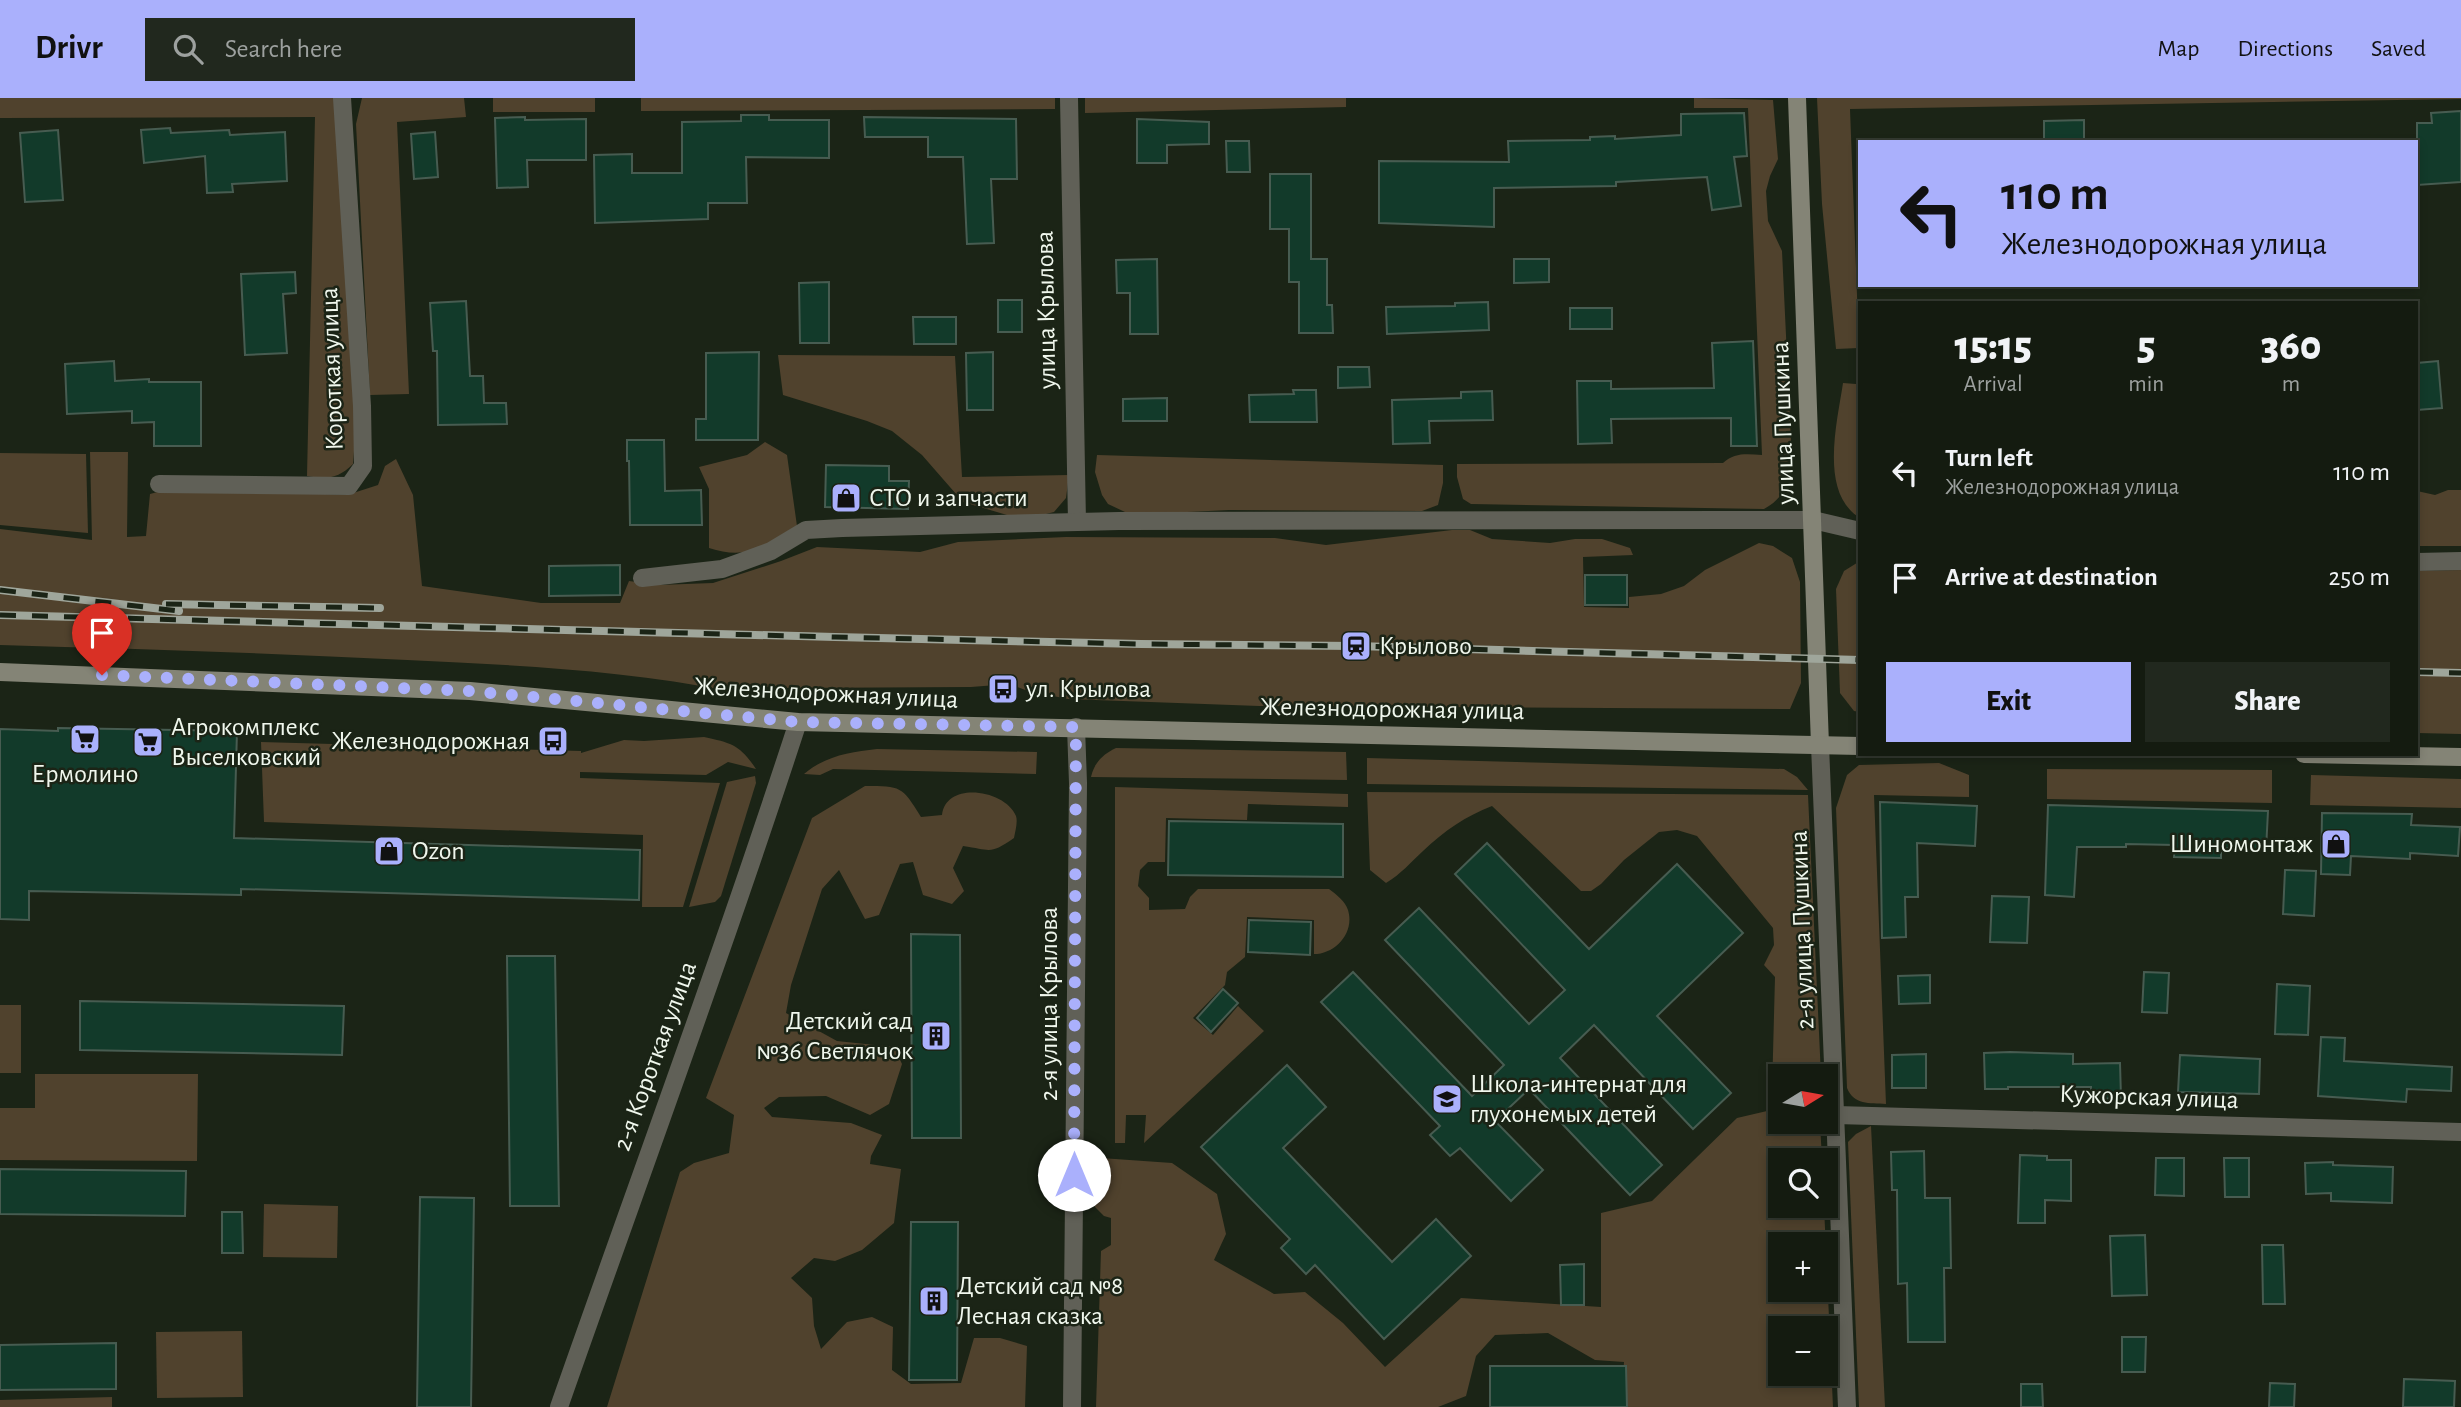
<!DOCTYPE html>
<html lang="en">
<head>
<meta charset="utf-8">
<style>
	:root { --surface:#141b10; --page:#21281e; --text:#f1f3f6; --muted:#9da19f; --line:#333930; --accent:#aab0fc }
	body { margin:0; font-family:"Alegreya Sans",sans-serif; background:var(--page); color:var(--text); height:100vh; display:flex; flex-direction:column; font-size:26px; white-space:nowrap }
	* { box-sizing:border-box; margin:0 }
	p { font-size:23px; color:var(--muted) }
	.icon { flex:none; width:38px; height:38px; fill:none; stroke:currentColor; stroke-width:2; stroke-linecap:round; stroke-linejoin:round }
	.map { position:relative; flex:1; overflow:hidden }
	.drawer { position:absolute; left:1858px; top:203px; width:560px; height:455px; display:flex; flex-direction:column; background:var(--surface); border-radius:0px; box-shadow:0 4px 10px #0003,0 0 0 2px var(--line) }
	.drawer>* { flex:none }
	.guide { position:absolute; left:1858px; top:42px; width:560px; height:147px; border-radius:0px; box-shadow:0 4px 10px #0003,0 0 0 2px var(--line); background:#aab0fc; color:#111; overflow:hidden }
	.needle { width:46px; rotate:79deg }
	.buttons { position:absolute; left:1768px; top:966px; display:grid; gap:14px }
	.buttons a { display:grid; place-items:center; width:70px; height:70px; border-radius:0px; background:var(--surface); box-shadow:0 4px 10px #0003,0 0 0 2px var(--line); font-size:35px }
	.pin { position:absolute; display:grid; place-items:center; width:60px; height:60px; color:#fff; margin:-72px -30px; border-radius:50% 50% 50% 0; rotate:-45deg; box-shadow:0 0 7px #0007 }
	.pin .icon { rotate:45deg }
	.me { position:absolute; width:77px; margin:-38px; rotate:0deg; stroke-linejoin:round; filter:drop-shadow(0 0 5px #0008) }
	.turn { display:flex; align-items:center; gap:24px; height:147px; padding:0 28px; font-size:32px }
	.turn .icon { width:91px; height:91px; stroke-width:2.5 }
	.turn b { display:block; font-size:49px; line-height:60px }
	.eta { display:flex; justify-content:space-evenly; align-items:center; height:119px; text-align:center }
	.eta b { font-size:42px; font-weight:800; line-height:49px }
	.button { display:flex; gap:14px; margin-top:auto; padding:14px 28px }
	.button a { flex:1; height:80px; border-radius:0px; background:var(--accent); color:#111; font-size:28px; font-weight:800; line-height:80px; text-align:center }
	.button a+a { background:var(--page); color:var(--text) }
	ul { padding:0; list-style:none }
	li { display:flex; align-items:center; gap:21px; height:105px; padding:0 28px }
	li div { flex:1 }
	li b { display:block; font-size:26px }
	li em { font-style:normal }
	header { display:flex; align-items:center; gap:42px; box-sizing:border-box; height:98px; padding:0 35px; background:var(--accent); color:#111 }
	header strong { font-size:33px }
	nav { display:flex; gap:38px; margin-inline-start:auto; font-size:24px }
	.search { width:490px; height:63px; background:var(--page); display:flex; align-items:center; gap:18px; box-sizing:border-box; padding:0 24px; border-radius:0px; color:var(--muted); font-size:26px }
	.map>svg:first-child { display:block }
	.green { fill:#50422d; fill-rule:evenodd }
	.building { fill:#123a2a; stroke:#475c51; stroke-width:2 }
	.lines { fill:none; stroke-linecap:round; stroke-linejoin:round }
	.minor { stroke:#606057; stroke-width:18 }
	.tertiary { stroke:#606057; stroke-width:18 }
	.secondary { stroke:#848476; stroke-width:18 }
	.rail-casing { stroke:#9fa69b; stroke-width:8 }
	.rail { stroke:#1b2416; stroke-width:5; stroke-dasharray:16; stroke-linecap:butt }
	.route { stroke:#aab0fc; stroke-width:12; stroke-dasharray:0 21.6 }
	.labels { text-anchor:middle; dominant-baseline:central; stroke-width:5; stroke-linejoin:round; paint-order:stroke }
	.street-label { font-size:26px; fill:#f0f7ed; stroke:#1b2416 }
	.poi-label { font-size:26px; fill:#f0f7ed; stroke:#1b2416; text-anchor:start }
</style>
</head>
<body>
<header>
<strong>Drivr</strong>
<div class="search"><svg class="icon" aria-label="search" viewBox="0 0 24 24"><circle cx="10" cy="10" r="6"/><path d="M15 15l6 6"/></svg>Search here</div>
<nav><a>Map</a><a>Directions</a><a>Saved</a></nav>
</header>
<div class="map">
<svg width="2461" height="1309" viewBox="0 0 2461 1309">
	<rect width="100%" height="100%" fill="#1b2416"/>
	<g class="green">
		<path d="M0,0H334L356,328L353,366C338,381 327,381 307,378L315,19L0,20Z"/>
		<path d="M362,0H464L466,19L397,24L409,296L370,297L356,26Z"/>
		<rect x="493" y="0" width="102" height="14"/>
		<path d="M641,0H1055V11L641,13Z"/>
		<path d="M1085,0H1346V9L1085,15Z"/>
		<path d="M1694,0L1773,2L1778,61L1770,78L1766,93L1768,123L1782,153L1792,364C1789,385 1784,400 1764,411L1471,406L1463,401L1457,379V366L1723,365C1734,354 1748,356 1762,357L1748,10H1694Z"/>
		<path d="M1817,0H2461V1L1850,11L1859,250L1836,251L1822,106Z"/>
		<path d="M778,257L955,258L962,379L1069,377L1066,400L1054,414L1038,418L1007,417L963,404L922,357L892,333L867,323L783,297Z"/>
		<path d="M1843,285L1856,286L1860,420C1819,395 1837,325 1843,285Z"/>
		<path d="M765,344L787,357L797,428C768,450 744,462 709,450V391L699,369L747,357Z"/>
		<path d="M90,354H128L127,439L146,438L150,396L176,389L347,397L378,387L385,368L396,361L413,397L422,488L541,505H620L629,483L658,487L713,485L781,463L817,449L920,454L958,444L1066,439L1275,440L1326,447L1452,432H1470L1492,441L1550,445L1575,441H1602L1630,450L1633,457L1583,459L1584,509L1629,510V499L1661,496L1684,488L1705,472L1759,445L1773,448L1792,460L1800,484L1801,585L1790,611L1259,608L1068,601L1028,593L1009,586L971,589L784,590L732,587L728,593C623,572 514,567 407,562C271,555 136,551 0,547V431L92,442Z"/>
		<path d="M0,355L86,356L88,435L0,427Z"/>
		<path d="M1097,357L1443,367V385L1438,407L1422,413L1229,412L1146,416L1125,414L1108,406L1102,397L1095,374Z"/>
		<path d="M2448,392H2461V448H2417V393L2435,397Z"/>
		<path d="M1860,463V614L1854,613L1840,595L1836,491L1844,473Z"/>
		<path d="M2461,472V636L2417,635V473Z"/>
		<path d="M704,639C732,645 740,647 756,671L728,664L706,677L580,674V680L720,685L683,809H642L643,737L264,724L261,644L581,653V655L624,642L644,643Z"/>
		<path d="M1116,650L1346,654L1347,682L1091,679C1094,665 1103,656 1116,650Z"/>
		<path d="M877,651L1037,654L1036,676L833,671L820,677L804,676C825,658 850,654 877,651Z"/>
		<path d="M1367,660L1784,671L1797,679L1808,692L1367,686Z"/>
		<path d="M1939,665L1969,677V699L1874,697L1886,1006C1869,1005 1854,1007 1847,990L1836,710L1847,677L1859,667Z"/>
		<path d="M2047,671L2272,672V705L2047,701Z"/>
		<path d="M2311,677L2461,681V710L2310,707Z"/>
		<path d="M755,678L756,685L721,798L715,804L689,809L727,684Z"/>
		<path d="M865,688C901,688 902,688 921,719L942,717C946,682 1006,692 1016,718C1018,724 1015,734 1014,740C989,757 992,752 963,748L953,770L964,793L952,806L923,797L913,764L900,766L879,817L865,821L839,772L822,791L791,887L786,915L837,943L894,949L902,966L889,1006L870,1017L826,998L779,999L764,1010L772,1019L851,1025L882,1037L871,1058L870,1066L901,1071L894,1125L862,1152L835,1163L814,1160L791,1180L812,1200L814,1228L821,1251L847,1224L872,1219L893,1229L892,1272L911,1286L961,1285L974,1240H1000L1027,1248L1025,1309H607L680,1074L694,1065L729,1055L734,1017L706,1000L812,720Z"/>
		<path d="M1115,689L1348,696V709L1248,706L1247,722L1166,720L1165,764H1148L1140,772L1138,788L1149,800V812L1185,811L1190,799L1198,791H1329C1337,797 1345,803 1348,812C1355,835 1335,856 1314,856V822L1247,819L1245,859L1227,874L1225,887L1193,920L1213,937L1238,908L1264,933L1144,1045L1146,1017H1126L1125,1045H1115Z"/>
		<path d="M1367,694L1808,697L1821,978H1780V995L1772,994L1775,879L1764,867L1774,847L1773,830L1697,738L1677,732L1659,734L1624,762L1601,786L1591,793H1581L1492,708C1466,718 1444,733 1423,753C1410,765 1401,776 1386,785L1370,772Z"/>
		<rect x="0" y="907" width="21" height="68"/>
		<path d="M35,976H198L197,1063L0,1062V1010H35Z"/>
		<path d="M1767,1013L1780,1014V1024H1820L1822,1062H1780V1108H1824L1833,1309H1621L1624,1264L1595,1262L1548,1235L1495,1237L1476,1258L1466,1298L1438,1309H1096L1101,1153L1111,1147V1120L1104,1118L1095,1109L1092,1073L1095,1062L1101,1060L1172,1065L1217,1096L1226,1136L1214,1162L1274,1196L1305,1194L1343,1225L1385,1269L1461,1200L1601,1209V1115L1652,1103L1737,1020ZM1780,1146H1825V1192H1780ZM1780,1230H1825V1276H1780Z"/>
		<path d="M1871,1028L1885,1309H1859L1848,1044L1856,1036Z"/>
		<path d="M264,1106L338,1108L337,1160L263,1159Z"/>
		<path d="M242,1233L243,1299L157,1300L156,1234Z"/>
		<path d="M112,1299V1309H0V1302Z"/>
	</g>
	<g class="building">
		<path d="M2461,13V84L2417,87V25H2432L2431,15Z"/>
		<path d="M1744,15L1747,58L1734,59L1741,108L1712,112L1707,79L1616,84V88L1494,90V129L1379,125V63L1509,64L1508,43L1590,42V39L1615,38V41L1681,37V16Z"/>
		<path d="M741,17H769V22H829V60L746,59L747,105H708V121L595,125L594,57L632,56V75H682V24L741,23Z"/>
		<path d="M525,19V22L586,21V62H527L528,89L497,90L495,20Z"/>
		<path d="M864,19L1016,21L1017,81H991L994,145L967,146L963,59H928V39H865Z"/>
		<path d="M1137,21L1209,24V46L1167,47V65H1137Z"/>
		<path d="M2084,22V44H2044V23Z"/>
		<path d="M170,30L171,35L229,32L230,37L285,34L287,83L232,86L233,94L207,95L205,58L144,65L141,32Z"/>
		<path d="M58,32L63,102L25,104L20,35Z"/>
		<path d="M435,34L438,79L414,81L411,36Z"/>
		<path d="M1226,43H1249L1250,74H1227Z"/>
		<path d="M1270,76H1311V161H1327V207H1332L1333,235H1299V184H1289V131H1270Z"/>
		<path d="M1157,161L1158,236H1130V195H1117L1116,162Z"/>
		<path d="M1514,161H1549V184L1514,185Z"/>
		<path d="M295,174L296,195L283,196L287,255L245,257L241,176Z"/>
		<path d="M829,184V245H800L799,185Z"/>
		<rect x="998" y="202" width="24" height="32"/>
		<path d="M466,203L470,278H483L484,305H506L507,326L438,327L437,253H433L430,205Z"/>
		<path d="M1488,204L1489,232L1387,236L1386,209L1455,208V205Z"/>
		<rect x="1570" y="210" width="42" height="21"/>
		<path d="M913,219H956V246H914Z"/>
		<path d="M1753,243L1757,348H1731V320L1611,321L1612,345L1578,346L1577,283H1611V291L1714,290L1712,245Z"/>
		<path d="M759,254L758,342H696V321H706V255Z"/>
		<path d="M993,254V312H967L966,255Z"/>
		<path d="M114,263L115,283L149,281V284H201V348H154V324L132,325V313L67,316L65,266Z"/>
		<path d="M2438,263L2442,310L2417,312V265Z"/>
		<path d="M1338,269H1369L1370,289L1338,290Z"/>
		<path d="M1293,292H1316L1317,324H1250L1249,297L1294,296Z"/>
		<path d="M1492,293L1493,322L1429,323L1430,345L1393,346L1392,302L1461,300V294Z"/>
		<path d="M1167,300V323H1123V301Z"/>
		<path d="M627,342H664L665,393L701,392L702,427H630L629,363H627Z"/>
		<path d="M826,367L889,368V383H909L908,411L825,409Z"/>
		<path d="M620,467V497L549,498V468Z"/>
		<rect x="1585" y="477" width="42" height="30"/>
		<path d="M58,630L237,633L234,740L640,752L639,802L241,791V797L29,793V822L0,821V631L58,633Z"/>
		<path d="M1880,704L1977,708L1975,748L1917,745L1918,799H1905L1906,839L1882,840Z"/>
		<path d="M2048,707L2268,713L2266,752L2221,750V760L2174,759L2175,747L2126,746V749H2077L2074,799L2045,797Z"/>
		<path d="M2322,715L2412,716L2411,727L2460,729L2458,758L2410,755V761L2351,758L2350,777L2321,776Z"/>
		<path d="M1169,723L1343,726V779L1168,777Z"/>
		<path d="M1487,745L1589,851L1677,766L1743,835L1657,918L1731,995L1693,1031L1594,927L1560,960L1662,1067L1630,1097L1529,991L1495,1023L1543,1072L1511,1103L1460,1050L1450,1058L1430,1037L1440,1028L1321,904L1353,874L1472,998L1504,967L1385,842L1419,810L1529,926L1565,892L1455,776Z"/>
		<path d="M2285,772L2316,773L2314,818L2283,816Z"/>
		<path d="M1992,798L2029,799L2027,845L1990,844Z"/>
		<path d="M1249,822L1311,824L1310,857L1248,854Z"/>
		<path d="M911,836L960,837L961,1040H912Z"/>
		<path d="M507,858H555L559,1108H510Z"/>
		<path d="M2144,874L2169,875L2167,915L2142,914Z"/>
		<path d="M1930,877V905L1899,906L1898,878Z"/>
		<path d="M2277,886L2310,888L2308,937L2275,936Z"/>
		<path d="M1223,891L1238,905L1211,934L1197,920Z"/>
		<path d="M80,903L344,908L342,957L80,952Z"/>
		<path d="M2321,939L2345,940L2344,963L2452,969L2451,993L2407,991L2406,1004L2318,998Z"/>
		<path d="M2010,954L2073,956V966L2120,965L2121,1000L2091,1001V989H2008V991H1985L1984,955Z"/>
		<path d="M1926,956V990H1892V957Z"/>
		<path d="M2180,957L2260,961L2259,996L2178,994Z"/>
		<path d="M1287,967L1326,1009L1283,1050L1392,1164L1436,1121L1471,1158L1384,1241L1315,1167L1306,1176L1281,1150L1290,1141L1201,1049Z"/>
		<path d="M1924,1053L1925,1100H1950L1951,1170H1944L1945,1244H1908L1907,1185L1898,1186L1897,1092H1892L1891,1054Z"/>
		<path d="M2020,1057L2047,1058V1062H2071V1103L2045,1102V1125H2018Z"/>
		<path d="M2156,1060H2184V1098L2155,1097Z"/>
		<path d="M2224,1060H2249V1099H2225Z"/>
		<path d="M2333,1064V1067L2393,1069L2392,1105L2331,1103V1095L2306,1096L2305,1065Z"/>
		<path d="M0,1071L186,1073L185,1118L0,1116Z"/>
		<path d="M420,1099L474,1100L471,1309H417Z"/>
		<path d="M222,1114H242L243,1155H222Z"/>
		<path d="M911,1124H958L957,1282H909Z"/>
		<path d="M2145,1137L2147,1197L2112,1198L2110,1138Z"/>
		<path d="M2262,1147H2283L2285,1206H2263Z"/>
		<path d="M1584,1166V1207H1561L1560,1167Z"/>
		<path d="M2122,1239H2146L2145,1274H2122Z"/>
		<path d="M116,1245V1291L0,1292V1247Z"/>
		<path d="M1490,1268H1626L1627,1309H1490Z"/>
		<path d="M2404,1281L2455,1283L2454,1309H2403Z"/>
		<path d="M2270,1285L2295,1286L2294,1309H2269Z"/>
		<path d="M2021,1286H2042L2043,1309H2021Z"/>
	</g>
	<g class="lines">
		<g class="minor">
			<path d="M1069,0L1077,424"/>
			<path d="M159,386L349,388L363,368L362,308L342,0"/>
			<path d="M2417,464L2461,463"/>
			<path d="M642,480L722,471L771,453L806,432L842,430L1119,423L1731,422H1813L1860,433"/>
			<path d="M1820,647L1847,1309"/>
			<path d="M1836,1017L2461,1034"/>
			<path d="M1072,1309L1078,685L1076,629"/>
		</g>
		<path class="tertiary" d="M559,1309C639,1081 723,854 798,624"/>
		<g class="secondary">
			<path d="M1797,0L1820,647"/>
			<path d="M0,574L470,593L798,624L1860,648"/>
			<path d="M2304,656L2461,659"/>
		</g>
		<g class="rail-casing">
			<g id="rail">
				<path d="M0,492L179,513"/>
				<path d="M166,506L380,510"/>
				<path d="M0,517L835,539L1141,546L1356,548L1860,562"/>
				<path d="M2417,574L2461,575"/>
			</g>
		</g>
		<use href="#rail" class="rail"/>
	</g>
	<g class="lines">
		<path class="route" d="M102,577L470,593L798,624L1076,629L1074,1077"/>
	</g>
	<defs>
		<g id="shop-square" transform="scale(1.575)"><rect x="-9" y="-9" width="18" height="18" rx="4" fill="#aab0fc" stroke="#1b2416"/><path d="M-5-2.5h2.3a2.7 3.5 0 0 1 5.4 0H5L5.5 6h-11ZM-1.5-2.5h3a1.5 2.3 0 0 0-3 0Z" fill="#111"/></g>
		<g id="station-square" transform="scale(1.575)"><rect x="-9" y="-9" width="18" height="18" rx="4" fill="#aab0fc" stroke="#1b2416"/><path d="M-3-6H3Q5-6 5-4V2Q5 4 3 4L4.5 6H3L1.5 4h-3L-3 6H-4.5L-3 4Q-5 4-5 2V-4Q-5-6-3-6ZM-3.5-4v3h7v-3ZM-3.5 1v1.5H-2V1ZM2 1v1.5H3.5V1Z" fill="#111"/></g>
		<g id="bus-square" transform="scale(1.575)"><rect x="-9" y="-9" width="18" height="18" rx="4" fill="#aab0fc" stroke="#1b2416"/><path d="M-5-6H5V4H4V6H2V4H-2V6H-4V4H-5ZM-3.5-4V0h7V-4ZM-3.5 1.2v1.5H-2V1.2ZM2 1.2v1.5H3.5V1.2Z" fill="#111"/></g>
		<g id="supermarket-square" transform="scale(1.575)"><rect x="-9" y="-9" width="18" height="18" rx="4" fill="#aab0fc" stroke="#1b2416"/><path d="M-6-5.5h2.5l.6 2H6L4.5 2H-2.5L-4.4-4H-6ZM-1.5 3.2a1.3 1.3 0 1 0 .1 0ZM3 3.2a1.3 1.3 0 1 0 .1 0Z" fill="#111"/></g>
		<g id="building-square" transform="scale(1.575)"><rect x="-9" y="-9" width="18" height="18" rx="4" fill="#aab0fc" stroke="#1b2416"/><path d="M-4-6H4V6H1V3H-1V6H-4ZM-2.5-4.3h1.7v1.8h-1.7ZM.8-4.3h1.7v1.8H.8ZM-2.5-1h1.7V.8h-1.7ZM.8-1h1.7V.8H.8Z" fill="#111"/></g>
		<g id="school-square" transform="scale(1.575)"><rect x="-9" y="-9" width="18" height="18" rx="4" fill="#aab0fc" stroke="#1b2416"/><path d="M0-5L7-2L0 1L-7-2ZM-4 1L0 2.5L4 1V4Q0 6-4 4Z" fill="#111"/></g>
	</defs>
	<g fill-rule="evenodd">
		<use href="#shop-square" x="846" y="400"/>
		<use href="#station-square" x="1356" y="548"/>
		<use href="#bus-square" x="1003" y="591"/>
		<use href="#supermarket-square" x="85" y="641"/>
		<use href="#bus-square" x="553" y="643"/>
		<use href="#supermarket-square" x="148" y="644"/>
		<use href="#shop-square" x="2336" y="746"/>
		<use href="#shop-square" x="389" y="753"/>
		<use href="#building-square" x="936" y="938"/>
		<use href="#school-square" x="1447" y="1001"/>
		<use href="#building-square" x="934" y="1203"/>
	</g>
	<g class="labels">
		<g class="street-label">
			<text transform="translate(1046 212) rotate(-91)">улица Крылова</text>
			<text transform="translate(332 271) rotate(-92)">Короткая улица</text>
			<text transform="translate(1783 325) rotate(-92)">улица Пушкина</text>
			<text transform="translate(826 595) rotate(3)">Железнодорожная улица</text>
			<text transform="translate(1392 611) rotate(1)">Железнодорожная улица</text>
			<text transform="translate(1802 832) rotate(-92)">2-я улица Пушкина</text>
			<text transform="translate(1049 906) rotate(-90)">2-я улица Крылова</text>
			<text transform="translate(655 958) rotate(-70)">2-я Короткая улица</text>
			<text transform="translate(2149 999) rotate(2)">Кужорская улица</text>
		</g>
		<g class="poi-label">
			<text x="869" y="400">СТО и запчасти</text>
			<text x="1379" y="548">Крылово</text>
			<text x="1026" y="591">ул. Крылова</text>
			<text x="171" y="629">Агрокомплекс<tspan x="171" dy="30">Выселковский</tspan></text>
			<text x="530" y="643" text-anchor="end">Железнодорожная</text>
			<text x="85" y="676" text-anchor="middle">Ермолино</text>
			<text x="2313" y="746" text-anchor="end">Шиномонтаж</text>
			<text x="412" y="753">Ozon</text>
			<text x="913" y="923" text-anchor="end">Детский сад<tspan x="913" dy="30">№36 Светлячок</tspan></text>
			<text x="1470" y="986">Школа-интернат для<tspan x="1470" dy="30">глухонемых детей</tspan></text>
			<text x="957" y="1188">Детский сад №8<tspan x="957" dy="30">Лесная сказка</tspan></text>
		</g>
	</g>
</svg>
<div class="buttons">
<a><svg class="needle" viewBox="-14 -14 28 28"><path d="M0-13l5 13h-10z" fill="#e53935"/><path d="M0 13l5-13h-10z" fill="#9da19f"/></svg></a>
<a><svg class="icon" aria-label="search" viewBox="0 0 24 24"><circle cx="10" cy="10" r="6"/><path d="M15 15l6 6"/></svg></a>
<a>+</a>
<a>−</a>
</div>
<div class="pin" style="left:102px;top:577px;background:#d93025"><svg class="icon" aria-label="arrive" viewBox="0 0 24 24"><path d="M6 21V4h12l-3 4 3 4H6"/></svg></div>
<svg class="me" style="left:1074px;top:1077px" viewBox="-20 -20 40 40"><circle r="19" fill="#fff"/><path d="M0-13L10 11 0 6-10 11z" fill="#aab0fc"/></svg>
<div class="guide">
<div class="turn"><svg class="icon" aria-label="left" viewBox="0 0 24 24"><path d="M17 20v-9H6M10 6l-5 5 5 5"/></svg><div><b>110 m</b>Железнодорожная улица</div></div>
</div>
<section class="drawer">
<div class="eta">
<div><b>15:15</b><p>Arrival</p></div>
<div><b>5</b><p>min</p></div>
<div><b>360</b><p>m</p></div>
</div>
<ul>
<li><svg class="icon" aria-label="left" viewBox="0 0 24 24"><path d="M17 20v-9H6M10 6l-5 5 5 5"/></svg><div><b>Turn left</b><p>Железнодорожная улица</p></div><em>110 m</em></li>
<li><svg class="icon" aria-label="arrive" viewBox="0 0 24 24"><path d="M6 21V4h12l-3 4 3 4H6"/></svg><div><b>Arrive at destination</b></div><em>250 m</em></li>
</ul>
<div class="button"><a>Exit</a><a>Share</a></div>
</section>
</div>
</body>
</html>
